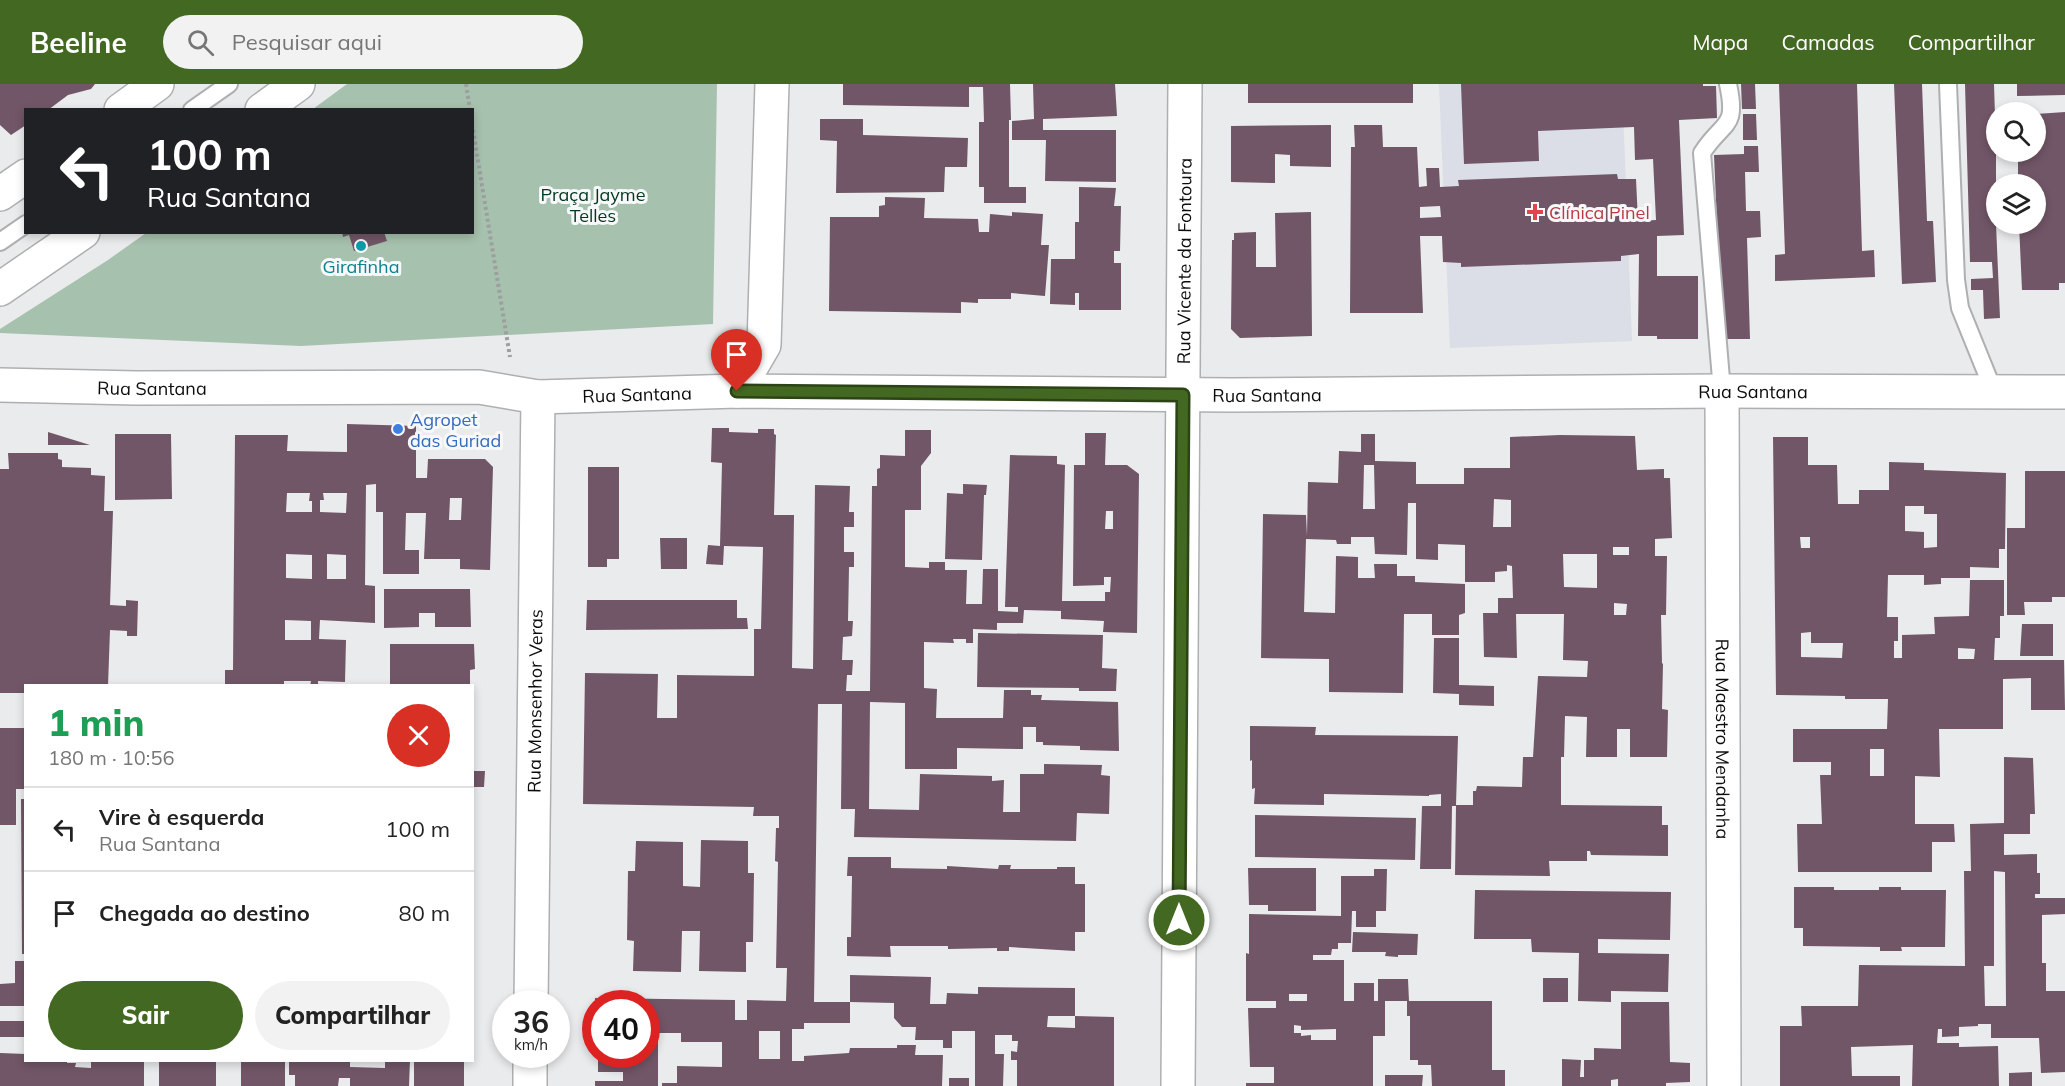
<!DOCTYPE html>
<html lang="pt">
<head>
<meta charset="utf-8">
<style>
	:root { --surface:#fff; --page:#f2f2f2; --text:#222; --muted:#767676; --line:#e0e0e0; --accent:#436821 }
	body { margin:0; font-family:Mulish,sans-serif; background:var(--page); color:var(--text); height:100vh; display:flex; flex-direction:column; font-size:22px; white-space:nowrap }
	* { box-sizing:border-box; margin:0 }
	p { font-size:20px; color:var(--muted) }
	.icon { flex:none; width:33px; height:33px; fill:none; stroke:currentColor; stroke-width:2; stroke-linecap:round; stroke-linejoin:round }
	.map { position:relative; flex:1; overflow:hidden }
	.sheet { position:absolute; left:24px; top:600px; width:450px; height:378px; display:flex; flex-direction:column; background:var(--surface); border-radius:0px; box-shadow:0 3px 9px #0003 }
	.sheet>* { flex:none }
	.guide { position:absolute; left:24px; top:24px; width:450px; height:126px; border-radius:0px; box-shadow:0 3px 9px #0003; background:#202124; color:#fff; overflow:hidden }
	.tools { position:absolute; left:1986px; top:18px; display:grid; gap:12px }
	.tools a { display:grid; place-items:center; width:60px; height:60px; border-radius:50%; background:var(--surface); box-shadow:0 3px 9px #0003; font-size:30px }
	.speed { position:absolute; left:492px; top:906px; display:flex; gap:12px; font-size:30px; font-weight:700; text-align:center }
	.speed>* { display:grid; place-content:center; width:78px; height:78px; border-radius:50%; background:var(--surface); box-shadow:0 3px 9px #0003; line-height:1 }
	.speed small { font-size:15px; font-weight:400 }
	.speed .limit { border:9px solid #d22; background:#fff; color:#111 }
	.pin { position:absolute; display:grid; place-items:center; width:51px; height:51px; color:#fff; margin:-62px -26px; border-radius:50% 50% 50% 0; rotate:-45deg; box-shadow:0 0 6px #0007 }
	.pin .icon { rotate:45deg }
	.me { position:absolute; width:66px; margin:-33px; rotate:0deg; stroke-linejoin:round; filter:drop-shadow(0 0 4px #0008) }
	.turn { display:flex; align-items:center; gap:21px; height:126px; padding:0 24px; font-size:27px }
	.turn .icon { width:78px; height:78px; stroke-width:2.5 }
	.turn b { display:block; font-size:42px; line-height:51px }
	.round { display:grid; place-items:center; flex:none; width:63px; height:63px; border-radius:32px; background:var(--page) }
	.overview { display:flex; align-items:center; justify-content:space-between; height:102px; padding:0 24px }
	h1 { font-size:36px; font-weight:800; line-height:45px; color:#1e9e55 }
	.cta { display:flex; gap:12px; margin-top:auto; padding:12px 24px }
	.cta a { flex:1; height:69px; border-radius:36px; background:var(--accent); color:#fff; font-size:24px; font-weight:800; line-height:69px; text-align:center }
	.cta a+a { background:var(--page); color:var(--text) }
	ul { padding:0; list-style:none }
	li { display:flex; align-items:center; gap:18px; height:84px; padding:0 24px; border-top:2px solid var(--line) }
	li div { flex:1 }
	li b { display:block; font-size:22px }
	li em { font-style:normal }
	header { display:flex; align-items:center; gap:36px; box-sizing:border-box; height:84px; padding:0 30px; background:var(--accent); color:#fff }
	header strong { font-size:28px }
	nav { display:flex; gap:33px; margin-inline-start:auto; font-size:21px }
	.search { width:420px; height:54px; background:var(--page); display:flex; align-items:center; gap:15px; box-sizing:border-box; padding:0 21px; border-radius:33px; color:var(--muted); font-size:22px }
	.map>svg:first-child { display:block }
	.built { fill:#dbdee7 }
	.green { fill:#a6c1ad }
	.building { fill:#715667; fill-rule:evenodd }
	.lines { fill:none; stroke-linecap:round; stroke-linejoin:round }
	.service-casing { stroke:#aeafb1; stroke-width:20 }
	.minor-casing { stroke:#aeafb1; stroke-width:36 }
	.tertiary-casing { stroke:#aeafb1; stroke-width:36 }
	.primary-casing { stroke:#aeafb1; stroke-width:36 }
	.path { stroke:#9d9e9f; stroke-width:4; stroke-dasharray:3 3; stroke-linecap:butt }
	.service { stroke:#fff; stroke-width:16 }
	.minor { stroke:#fff; stroke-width:33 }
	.tertiary { stroke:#fff; stroke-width:33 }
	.primary { stroke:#fff; stroke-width:33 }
	.route-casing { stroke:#2c4415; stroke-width:15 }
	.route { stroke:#436821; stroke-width:10 }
	.health-dot { fill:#e0444e; stroke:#f7f8fa; stroke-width:2 }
	.culture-dot { fill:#0f9aa8; stroke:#f7f8fa; stroke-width:2 }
	.shop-dot { fill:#3f7fe0; stroke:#f7f8fa; stroke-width:2 }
	.labels { text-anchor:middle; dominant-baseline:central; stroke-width:6; stroke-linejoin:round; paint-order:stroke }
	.park-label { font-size:18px; fill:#02381c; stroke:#f7f8fa }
	.health-label { font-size:18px; fill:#be3a42; stroke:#f7f8fa; text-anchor:start }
	.street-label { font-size:18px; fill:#0c0c0d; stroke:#f7f8fa }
	.culture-label { font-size:18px; fill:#0d838f; stroke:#f7f8fa }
	.shop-label { font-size:18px; fill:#366cbe; stroke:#f7f8fa; text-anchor:start }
</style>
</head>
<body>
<header>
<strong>Beeline</strong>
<div class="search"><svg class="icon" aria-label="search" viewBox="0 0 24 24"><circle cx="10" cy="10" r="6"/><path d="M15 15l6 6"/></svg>Pesquisar aqui</div>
<nav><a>Mapa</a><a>Camadas</a><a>Compartilhar</a></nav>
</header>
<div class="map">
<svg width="2065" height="1002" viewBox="0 0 2065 1002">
	<rect width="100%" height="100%" fill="#eaebed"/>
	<path class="built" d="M1439,0H1622L1632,257L1450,264Z"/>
	<path class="green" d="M347,0H717L713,240L301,262L0,249V245L108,176L146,149L472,148V26L313,25Z"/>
	<g class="building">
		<path d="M0,0H95L91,5L68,11L48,26H26V41L11,51L0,41Z"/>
		<path d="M843,0H1010L1011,36H1009V103H1026V119H984V103H979V38H984L983,3H969V23L843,21Z"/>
		<path d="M1033,0H1115L1117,32L1043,35V46H1116V98L1045,97L1046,56H1012V37L1034,35Z"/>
		<rect x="1248" y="0" width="165" height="19"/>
		<path d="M1461,0H1703V2H1716L1717,34L1679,36L1684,151L1657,152V192H1698V255H1657V252H1638L1639,170L1621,172V177L1461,183V179L1443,178L1442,152H1420L1423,229H1350L1351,63H1355L1354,41H1382L1383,63H1417L1419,103L1427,102L1426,84H1439L1440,103L1459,102L1458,96L1617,90L1618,95H1636L1638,137L1656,136L1653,75L1635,76L1634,43L1538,47L1539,77L1464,80ZM1440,122L1441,133L1420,134V123Z"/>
		<path d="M1741,0H1755L1756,25H1742Z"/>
		<path d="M1779,0H1857L1862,167L1874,166L1875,193L1775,197V171L1785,170Z"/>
		<path d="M1894,0H1922L1927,137H1933L1936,198L1902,200Z"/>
		<path d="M1965,0H1994L1995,32L1996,31V140L2000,234L1984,235L1983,206H1971V195L1993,194L1992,178H1970Z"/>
		<path d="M2017,0H2065V11L2017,12Z"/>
		<path d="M2065,28V199H2059V206H2022L2019,140H2036V100H2018V68H2036V30Z"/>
		<path d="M1743,30H1756L1757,56H1743Z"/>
		<path d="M820,35H863V51L968,54L967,83H945L944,108L836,109L837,57L820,56Z"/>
		<path d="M1331,41V83L1290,82V71L1275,70V99L1231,98V42Z"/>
		<path d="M1744,62H1758L1759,88H1745L1746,127H1760L1761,153L1747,154L1750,255H1722L1714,71L1744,70Z"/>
		<path d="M1079,103L1116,104L1114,122H1121L1120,167H1114V179H1121V226H1079V209H1075V221L1050,220L1051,175H1075V138H1079Z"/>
		<path d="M885,113L925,114L924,134L978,135L979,148H989L990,130L1012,132V128L1043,130L1041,161H1049L1045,212L1011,209V215H978V219L961,218V229L829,227L830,133H879V122L885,121Z"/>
		<path d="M1311,128L1312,252L1240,254L1231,245L1232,156H1234V149L1256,148V183H1276L1275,129Z"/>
		<path d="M342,148H384L387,157L354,167L349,151L343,153Z"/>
		<path d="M347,340L416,342V394H427L428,375H485L493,383L490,486L460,485V475H424L426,429H406L405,466H419V490H383V428H376V400L366,401L365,501L375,502V539L320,536L319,555L346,556L345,598L318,597V602H310L311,597H284V602H225V586H233L235,351H288L287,367L347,368ZM287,409H310L309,417H312V428H286ZM323,409H347L346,429L320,428V416H324ZM450,414H462L461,436H449ZM286,470L312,471V495L286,494ZM327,470L346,471V495H327ZM285,536L311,537V556H285Z"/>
		<path d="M712,344H729V348L758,349V345H774V350L776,351L774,431H794L792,584L813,585L815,401L850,402L849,428H854V443H844V468H854V483H849L848,537H853L852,552L843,553L842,576H853L852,591H847L846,607H870L872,402H877V385L880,384V371L905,372V346H931V369L921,382V426H905V483L929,484V478H945V486H967L966,520H982L983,485H998V527L1018,528V523H1005L1010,371L1057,372V380L1065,381L1062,517H1105V508H1110L1111,493H1104V501L1073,502L1074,381H1085V349H1106L1105,381H1127L1139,390L1137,549L1103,548L1104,537L1061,535V527L1024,526L1023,539H997V546L973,545V559H966V555H953L954,559L924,558V604L937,605L936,634H1003L1004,606H1031V611H1042L1041,616H1044L1118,618L1119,667L1080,666V662L1043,661V658H1036V643H1023V665L957,664V685H905V619L870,618L869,725L919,726L920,690L992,692V697L1004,696L1003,728H1020V690H1044V680L1102,681L1101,691L1110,692L1109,730L1077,729L1076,757L854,753L855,725H841L842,620H818L814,918H850V939H804V945H792V977H804V972L849,969L850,964H897V961H916L915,971H943L942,1002H662V999H677V982L722,983V958H681V949H658V1002H595V997H623V988H598V970H646V920H595V914L735,916V936H747V916L786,917L787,884H776L778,778L775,777L776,744H779V732H753L754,723L583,720L585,589L658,590L657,634H677V591L754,592V545H761L763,463L724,462L723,481L706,480L708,461L720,462L722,379L711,378ZM1106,427H1113V445H1105ZM759,947H780V975H759Z"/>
		<path d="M48,348L90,361H48Z"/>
		<path d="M115,350H171L172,415L115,416Z"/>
		<path d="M1361,350H1375V377L1416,378V400H1464V384H1510V353L1560,351L1635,352L1637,386L1664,385V394H1670L1672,454L1655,455V472H1667L1666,531H1661L1662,580L1663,579L1662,625L1668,626L1667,673H1630V645H1617V673H1586L1587,633L1565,632L1564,673H1561V721L1662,722V741H1668V772L1591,771L1590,767H1587V777H1549L1550,792L1455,791L1456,722H1452L1451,785H1420L1422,722H1441V710L1429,711V712L1324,710V721L1254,720L1255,704L1252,705V676L1250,677V642L1316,643L1315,651L1458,652L1456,721H1473V707H1476L1477,702L1522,703L1523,673H1533L1538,592L1587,593L1588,577L1563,576L1564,530H1516L1517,574L1484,573L1483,529H1498V514H1513L1512,482L1507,481V487L1495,488V498H1465V461L1438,460V476L1416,475V419H1408L1407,471L1375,470L1374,453H1351V460H1337L1336,456L1306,455L1304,528L1335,529L1336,472L1358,473V494H1375L1374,480H1397V492H1415V498L1465,500V529L1459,531V551H1432V530H1404L1403,609L1329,608V575L1261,574L1263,430L1306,431L1307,452L1308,398L1338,399L1339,367L1361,368ZM1364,381H1374L1375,425H1363ZM1494,415L1511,416V443H1493ZM1613,463H1629V471H1613ZM1563,470H1597V504L1564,503ZM1614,519L1627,520L1626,531H1614Z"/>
		<path d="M1773,353H1808V381H1837L1838,420H1859V406H1889V378L1924,379V386L2006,389L2005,465H1999V484L1970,483V494H1941V500L1924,501V491H1888L1887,533H1898V557H1894V574H1902V551L1935,550L1934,533L1969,532L1970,496H2004V532H2000V554H1995L1994,576H2064L2065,626H2031V594L2003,595V645H1939L1940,693L1915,692V740H1954L1955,758H1932V788H1798L1797,740H1822L1820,691H1831V678H1793V645H1887L1888,615H1845V612L1776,611ZM1905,422H1924V430H1937V463L1924,464V448L1905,447ZM1800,453H1810V464H1801ZM1811,548V559H1843L1842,574L1801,573V549ZM1958,564L1975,565L1974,575H1958ZM1870,665H1884V692H1870Z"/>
		<path d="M8,369H58V375L62,376V383L91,384V391L105,392L104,427H113L110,521L126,522V516L138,517L137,552H127V547L110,546L108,602H26V609H0V385H9Z"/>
		<path d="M588,383H619V475H607V483H588Z"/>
		<path d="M2025,387H2065V513H2052V518H2024L2025,531H2007V444H2025Z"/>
		<path d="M963,400L987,401L986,411H984L982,476L945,475L947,409L963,410Z"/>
		<path d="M660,454H687V485H661Z"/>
		<path d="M384,505H470L471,543H435V529H419V543L384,544Z"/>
		<path d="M587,516H737V534H747L748,545L586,546Z"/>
		<path d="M2022,540H2053V572H2020Z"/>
		<path d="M978,549L1103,551L1102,584L1117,585L1116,607H1079V604L977,603Z"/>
		<path d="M1434,554H1459V601L1494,602V622L1459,621V610L1433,609Z"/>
		<path d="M390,560H474L475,585L470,586V602H390Z"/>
		<path d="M0,644H26V705H16V741H0Z"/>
		<path d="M2004,673L2033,674L2035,730H2030V750H2004V771L2037,770V789H2040V810H2035V814H2065V830L2042,831V879H2046V907H2065V988L2041,989L2039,954H1991V940H1978V942L1959,943V952L1942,953V945H1938L1937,959H1959V963L1998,962L1999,1002H1912L1913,961L1851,963L1852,992H1900V1002H1780V942H1802L1801,922H1858L1859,881L1965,882L1964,787H1971L1970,740L2004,739ZM1994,787L2005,788V790L2006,922H1985L1984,882H1994Z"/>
		<path d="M472,687H485L484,703H472Z"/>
		<path d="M21,715H26V870H22Z"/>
		<path d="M1255,731L1416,734L1415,776L1255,773Z"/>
		<path d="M701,756L748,757V789H754L753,858H746V888L699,887L700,847H682L681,888L633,887L634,857L627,856L628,787H635L636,757L683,758V802L700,803Z"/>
		<path d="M848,773H891V784L947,785V782L998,785L999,781H1011L1010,785H1057V783H1075V800H1085V848H1075V867L1009,863V867H997V864L948,865V862H890L891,873L847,872V853H851L852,792H847Z"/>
		<path d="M1248,784H1316V827H1268V821H1249Z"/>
		<path d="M1374,785H1387L1386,827H1376V843H1356V827H1352L1351,859H1338V865H1332L1331,871H1313V876H1344V917H1354V899H1374V917H1378V895H1408L1409,917H1492V986H1505V1002H1432L1431,981H1418V976H1410V932H1407V917H1385V952H1373V1002H1246V999H1274V983H1250L1248,924H1276V917H1246V869L1249,870V830L1341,832V792H1374ZM1289,910H1307V917H1289ZM1294,941L1301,942V946L1336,945V956H1311V951L1301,952V949H1294Z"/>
		<path d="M1794,803H1834V806H1879V803H1901V806H1946L1945,863H1901L1902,867H1880V863L1803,862V844H1794Z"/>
		<path d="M1475,806L1671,808L1670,856L1598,855V869L1669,870L1668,908L1611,907V918L1578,917L1579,869L1532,868L1531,855H1474Z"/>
		<path d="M1353,848L1418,850L1417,871H1398V873L1385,872L1386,868H1352Z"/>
		<path d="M15,877H26V922H0V900L15,899Z"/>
		<path d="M850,891L931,893L930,920H946L947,909L978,910V903L1075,904V932H1048L1047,943L1075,944V932L1114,933V1002H1017V976H1011V967L1017,968L1018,957H1012V951H995V970H1004L1003,1002H975V947H952V964H943V956H915L916,943H902L894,934V919L850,918Z"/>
		<rect x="1543" y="894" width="25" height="24"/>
		<path d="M1621,918H1669L1670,978L1690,979V998L1666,999V1002H1618V995L1611,996V1002H1562V975L1581,976L1580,993H1584V976H1594V964L1621,965Z"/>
		<rect x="0" y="937" width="26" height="16"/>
		<path d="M0,969L26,970V976H67V979H76L75,983L91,984V976H144V1002H0Z"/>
		<rect x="159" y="976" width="57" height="26"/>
		<rect x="241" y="976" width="44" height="26"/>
		<path d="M289,976H350V983L385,984V976H410L409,1002H350V994H339L338,1002H295V991H289Z"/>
		<rect x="414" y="976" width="50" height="26"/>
		<path d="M2032,988V1002H2009V989Z"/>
		<path d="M1385,991H1423L1422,1002H1385Z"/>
		<rect x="949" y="994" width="20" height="8"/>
	</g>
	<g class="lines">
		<g class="service-casing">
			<g id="service">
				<path d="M1948,0L1956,196L1960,224L1994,308"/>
				<path d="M192,26L229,0"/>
				<path d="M0,158L26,140"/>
				<path d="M1722,307L1702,69C1723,36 1738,46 1728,0"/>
			</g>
		</g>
		<g class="minor-casing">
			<g id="minor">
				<path id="s1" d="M1722,307L1724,1002"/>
			</g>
		</g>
		<g class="tertiary-casing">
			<g id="tertiary">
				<path id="s2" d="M0,301L136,304L479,303L538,313L737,307L1231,311L1722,307L2065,308"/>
				<path d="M737,307L764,261L772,0"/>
				<path id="s3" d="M531,920L538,313"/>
				<path d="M530,1002V970"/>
				<path id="s4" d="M1178,1002L1185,0"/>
			</g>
		</g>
		<g class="primary-casing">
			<g id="primary">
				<path d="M121,26L157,0"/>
				<path d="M262,26L298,0"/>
				<path d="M0,110L26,92"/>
				<path d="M0,205L83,148"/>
			</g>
		</g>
		<g class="path">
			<path d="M466,0L470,26"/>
			<path d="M472,40L510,273"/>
		</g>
		<use href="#service" class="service"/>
		<use href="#minor" class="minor"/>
		<use href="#tertiary" class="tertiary"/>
		<use href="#primary" class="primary"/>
	</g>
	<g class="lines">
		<g class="route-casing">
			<path id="route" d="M737,307L1183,311L1179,836"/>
		</g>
		<use href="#route" class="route"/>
	</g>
	<path class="health-dot" d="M1532 119h6v6h6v6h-6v6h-6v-6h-6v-6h6z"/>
	<circle class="culture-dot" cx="361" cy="162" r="6"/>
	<circle class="shop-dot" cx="398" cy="345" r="6"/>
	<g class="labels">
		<g class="park-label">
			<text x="593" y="110">Praça Jayme<tspan x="593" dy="21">Telles</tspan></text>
		</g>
		<g class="health-label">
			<text x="1549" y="128">Clínica Pinel</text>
		</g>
		<g class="street-label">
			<text stroke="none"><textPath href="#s4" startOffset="825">Rua Vicente da Fontoura</textPath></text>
			<text stroke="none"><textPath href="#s2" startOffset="152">Rua Santana</textPath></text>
			<text stroke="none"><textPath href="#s2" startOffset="1754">Rua Santana</textPath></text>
			<text stroke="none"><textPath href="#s2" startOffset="638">Rua Santana</textPath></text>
			<text stroke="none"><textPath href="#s2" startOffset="1268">Rua Santana</textPath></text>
			<text stroke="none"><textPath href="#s3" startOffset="303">Rua Monsenhor Veras</textPath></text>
			<text stroke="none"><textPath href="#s1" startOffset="348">Rua Maestro Mendanha</textPath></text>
		</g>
		<g class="culture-label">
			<text x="361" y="182">Girafinha</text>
		</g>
		<g class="shop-label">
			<text x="410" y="335">Agropet<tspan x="410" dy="21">das Guriad</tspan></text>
		</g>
	</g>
</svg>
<div class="tools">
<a><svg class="icon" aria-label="search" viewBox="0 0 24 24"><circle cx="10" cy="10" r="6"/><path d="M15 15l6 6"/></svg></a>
<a><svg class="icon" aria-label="layers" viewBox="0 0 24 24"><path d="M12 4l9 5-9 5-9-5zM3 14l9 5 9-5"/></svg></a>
</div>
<div class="speed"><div>36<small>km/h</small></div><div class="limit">40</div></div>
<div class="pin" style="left:737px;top:307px;background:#d93025"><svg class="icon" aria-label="arrive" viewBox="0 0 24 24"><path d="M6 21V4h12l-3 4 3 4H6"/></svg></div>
<svg class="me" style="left:1179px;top:836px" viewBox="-20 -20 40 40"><circle r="17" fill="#436821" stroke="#fff" stroke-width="3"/><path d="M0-11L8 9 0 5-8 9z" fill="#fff"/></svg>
<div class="guide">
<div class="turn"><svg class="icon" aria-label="left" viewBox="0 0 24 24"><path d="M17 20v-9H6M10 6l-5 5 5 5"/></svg><div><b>100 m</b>Rua Santana</div></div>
</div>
<section class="sheet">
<div class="overview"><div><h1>1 min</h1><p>180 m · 10:56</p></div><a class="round" style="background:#d93025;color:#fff"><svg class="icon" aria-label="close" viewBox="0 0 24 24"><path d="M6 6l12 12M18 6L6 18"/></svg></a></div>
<ul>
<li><svg class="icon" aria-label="left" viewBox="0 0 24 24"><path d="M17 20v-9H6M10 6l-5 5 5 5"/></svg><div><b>Vire à esquerda</b><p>Rua Santana</p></div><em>100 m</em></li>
<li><svg class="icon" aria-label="arrive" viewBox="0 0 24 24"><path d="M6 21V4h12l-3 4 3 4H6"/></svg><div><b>Chegada ao destino</b></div><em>80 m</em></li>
</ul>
<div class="cta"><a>Sair</a><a>Compartilhar</a></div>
</section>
</div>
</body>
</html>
